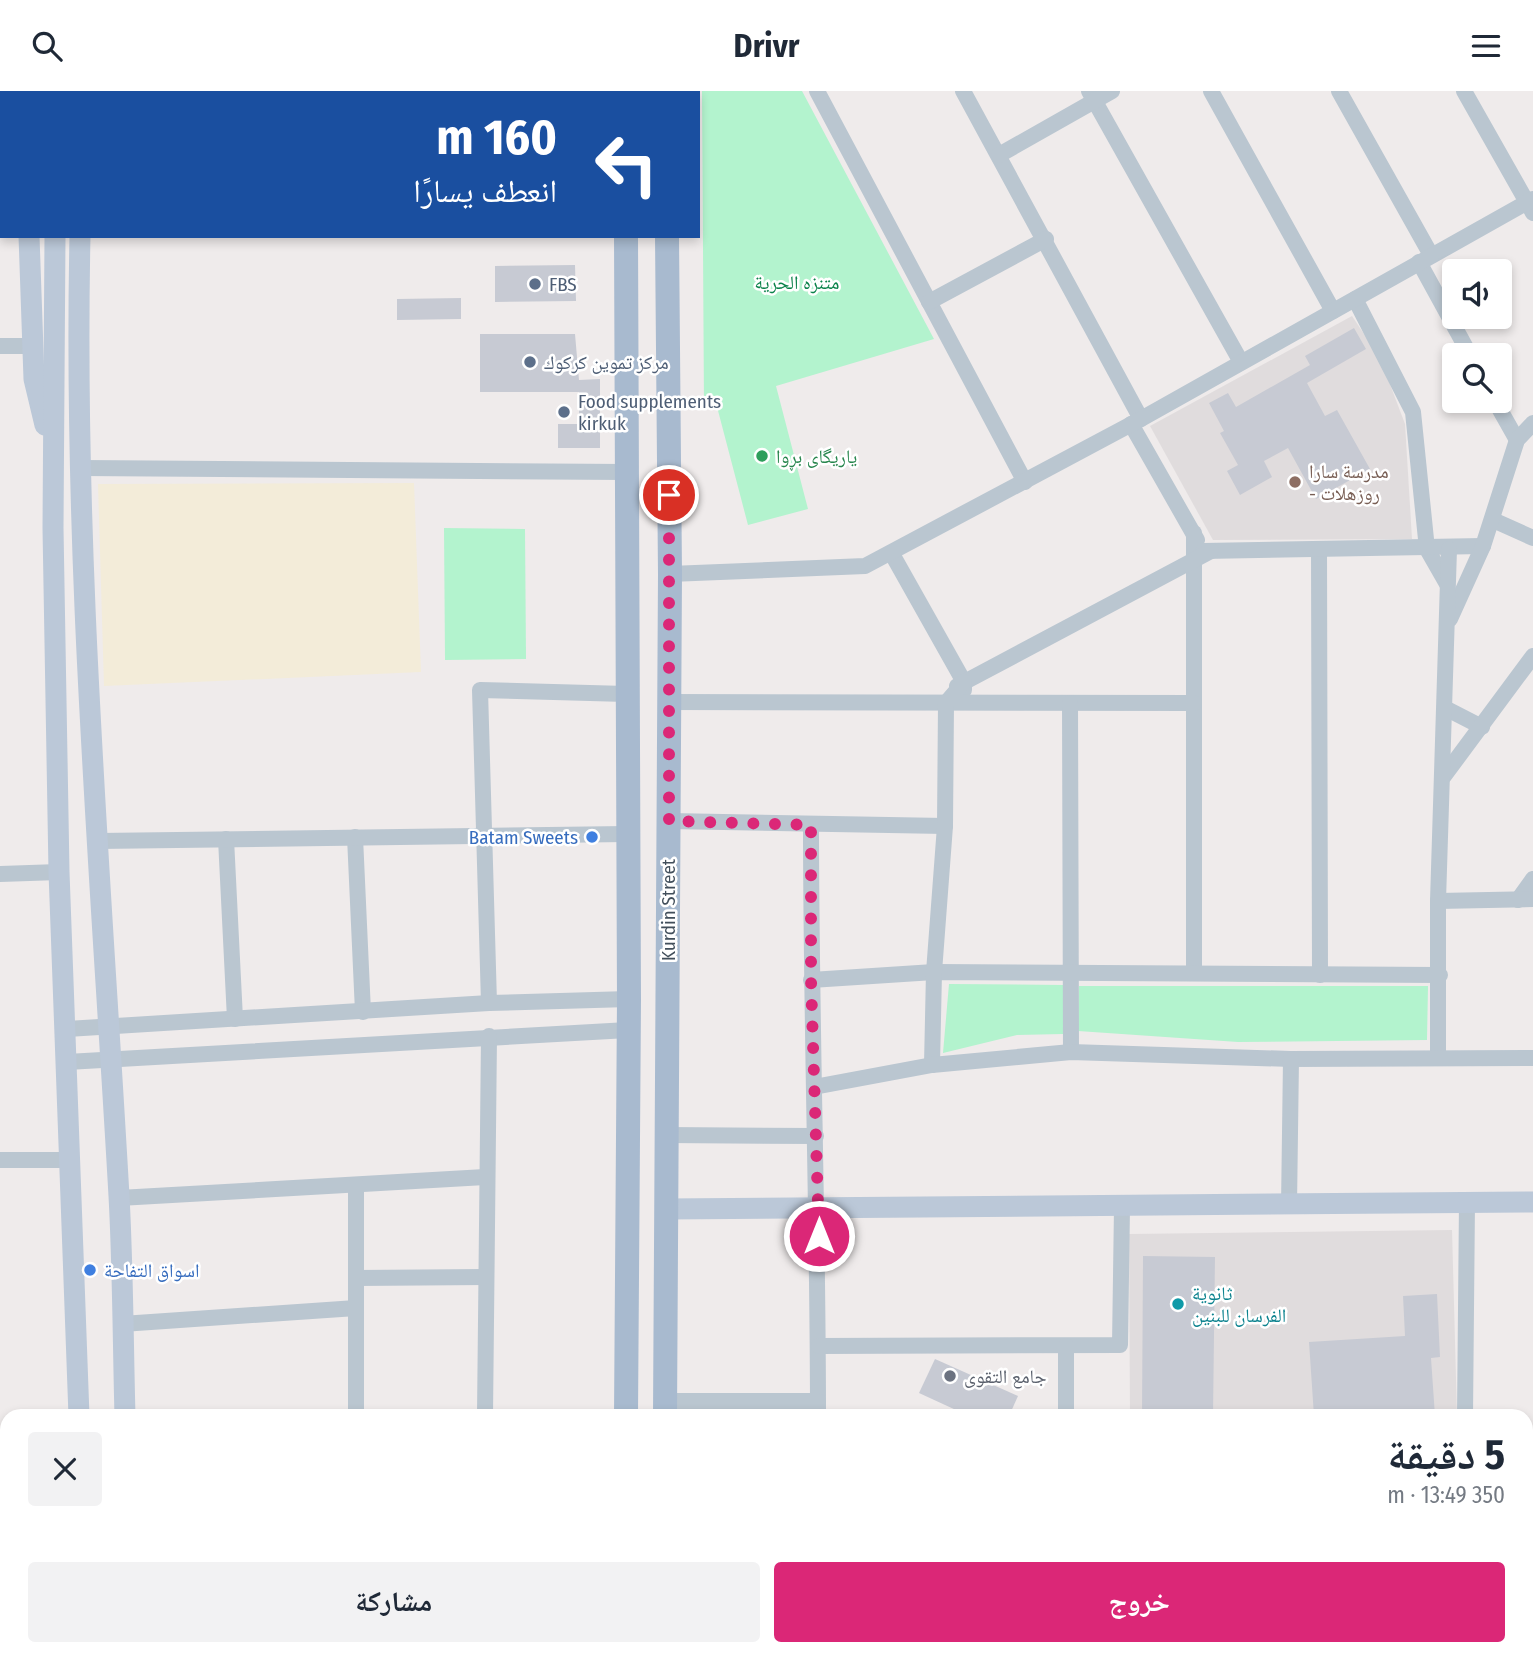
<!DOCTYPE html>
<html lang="ar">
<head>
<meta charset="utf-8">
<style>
	:root { --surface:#fff; --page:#f2f2f3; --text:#1f2937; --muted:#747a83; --accent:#db2777 }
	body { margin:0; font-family:"Fira Sans Condensed","Noto Naskh Arabic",sans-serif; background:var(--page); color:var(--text); direction:rtl; height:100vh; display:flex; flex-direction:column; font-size:26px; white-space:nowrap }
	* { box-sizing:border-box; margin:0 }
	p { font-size:23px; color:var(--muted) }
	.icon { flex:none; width:38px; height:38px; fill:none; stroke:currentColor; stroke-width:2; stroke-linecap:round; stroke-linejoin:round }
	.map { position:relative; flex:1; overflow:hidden; direction:ltr }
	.details { position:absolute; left:0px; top:1318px; width:1533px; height:247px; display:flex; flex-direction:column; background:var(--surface); border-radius:21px 21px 0 0; box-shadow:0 4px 10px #0003; direction:rtl }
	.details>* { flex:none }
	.hud { position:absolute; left:0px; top:0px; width:700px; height:147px; box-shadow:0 4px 10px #0003; direction:rtl; background:#1a4fa0; color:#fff; overflow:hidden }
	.fabs { position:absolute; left:1442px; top:168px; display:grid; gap:14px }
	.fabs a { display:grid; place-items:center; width:70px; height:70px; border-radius:7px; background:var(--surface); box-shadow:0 4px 10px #0003; font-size:35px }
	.pin { position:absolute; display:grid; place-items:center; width:60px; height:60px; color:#fff; margin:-30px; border:4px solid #fff; border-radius:50%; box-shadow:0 2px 7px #0007 }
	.me { position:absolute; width:77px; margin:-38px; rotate:0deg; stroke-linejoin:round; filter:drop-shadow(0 0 5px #0008) }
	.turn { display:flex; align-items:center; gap:24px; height:147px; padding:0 28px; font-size:32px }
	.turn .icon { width:91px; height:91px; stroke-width:2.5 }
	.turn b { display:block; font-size:49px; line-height:60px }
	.round { display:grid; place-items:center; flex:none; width:74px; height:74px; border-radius:7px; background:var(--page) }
	.head { display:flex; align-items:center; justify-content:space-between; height:119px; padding:0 28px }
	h1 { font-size:42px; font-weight:700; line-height:52px }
	.button { display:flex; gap:14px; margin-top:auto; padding:14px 28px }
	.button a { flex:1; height:80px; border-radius:7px; background:var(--accent); color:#fff; font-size:28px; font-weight:700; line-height:80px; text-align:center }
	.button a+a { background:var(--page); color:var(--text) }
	header { display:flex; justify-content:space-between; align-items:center; height:91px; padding:0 28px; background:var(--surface); font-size:32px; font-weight:700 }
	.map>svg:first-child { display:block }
	.education { fill:#e0dcdd }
	.green { fill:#b3f3ce }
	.sand { fill:#f3ecd9 }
	.building { fill:#c7cad3 }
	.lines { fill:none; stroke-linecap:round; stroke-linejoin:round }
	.street { stroke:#bac6d0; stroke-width:16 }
	.secondary { stroke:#bbc8d8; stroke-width:21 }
	.primary { stroke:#a8bacf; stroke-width:24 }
	.route { stroke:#db2777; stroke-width:12; stroke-dasharray:0 21.6 }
	.service-dot { fill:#5c6f8a; stroke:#fff; stroke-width:2.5 }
	.leisure-dot { fill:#2e9e5b; stroke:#fff; stroke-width:2.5 }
	.education-dot { fill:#8d6e63; stroke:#fff; stroke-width:2.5 }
	.shop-dot { fill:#3f7fe0; stroke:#fff; stroke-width:2.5 }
	.culture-dot { fill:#0f9aa8; stroke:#fff; stroke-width:2.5 }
	.worship-dot { fill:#6b7280; stroke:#fff; stroke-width:2.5 }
	.labels { text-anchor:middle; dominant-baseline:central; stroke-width:5; stroke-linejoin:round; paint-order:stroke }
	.park-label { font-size:19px; fill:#0c834b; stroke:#fff }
	.service-label { font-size:19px; fill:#4e5e75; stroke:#fff; text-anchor:start }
	.leisure-label { font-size:19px; fill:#27864d; stroke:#fff; text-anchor:start }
	.education-label { font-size:19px; fill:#785e54; stroke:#fff; text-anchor:start }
	.shop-label { font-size:19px; fill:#366cbe; stroke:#fff; text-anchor:end }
	.street-label { font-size:19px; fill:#424f5b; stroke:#fff }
	.culture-label { font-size:19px; fill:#0d838f; stroke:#fff; text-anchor:start }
	.worship-label { font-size:19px; fill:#5b616d; stroke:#fff; text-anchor:start }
</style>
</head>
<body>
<header><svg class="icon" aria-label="menu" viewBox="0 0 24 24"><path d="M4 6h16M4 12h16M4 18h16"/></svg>Drivr<svg class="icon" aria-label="search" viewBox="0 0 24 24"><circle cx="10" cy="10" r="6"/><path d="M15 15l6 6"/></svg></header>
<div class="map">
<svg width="1533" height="1563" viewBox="0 0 1533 1563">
	<rect width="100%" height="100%" fill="#efebeb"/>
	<g class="education">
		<rect x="99" y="0" width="505" height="2"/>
		<path d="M1352,225L1380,267L1405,333L1412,448L1213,449L1150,335Z"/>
		<path d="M1452,1139L1457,1325H1130L1129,1143Z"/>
	</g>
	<g class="green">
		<path d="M702,0H802L934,248L776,295L808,418L748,434L716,312L704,316Z"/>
		<path d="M444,437L525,438L526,568L445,569Z"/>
		<path d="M949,893L1064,894L1063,943L1017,944L943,962Z"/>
		<path d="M1079,895H1428L1427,949L1238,951L1078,940Z"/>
	</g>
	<path class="sand" d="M414,392L421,581L104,595L98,393Z"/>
	<g class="building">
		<path d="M575,174L576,210L495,211V175Z"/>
		<path d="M461,207V228L397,229V208Z"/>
		<path d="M1354,237L1366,258L1307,292L1325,325L1337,319L1370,378L1316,408L1288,357L1264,370L1272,386L1240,404L1227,380L1238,374L1220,342L1224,340L1209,312L1228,302L1236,316L1310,274L1305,265Z"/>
		<path d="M480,243H575L579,289L600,288V357H558V333H579V295V301H480Z"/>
		<path d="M1143,1165L1215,1166L1213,1325H1142Z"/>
		<path d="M1437,1203L1440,1266L1431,1267L1435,1325H1314L1309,1251L1405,1245L1403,1205Z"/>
		<path d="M935,1268L1018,1305L1009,1325H969L919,1302Z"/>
	</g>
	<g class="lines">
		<g class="street">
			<path d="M817,0L1025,391"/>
			<path d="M963,0L1141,328"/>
			<path d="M1089,0L1241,271"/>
			<path d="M1211,0L1333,220"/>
			<path d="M1339,0L1431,164"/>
			<path d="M1464,0L1533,122"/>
			<path d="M999,64L1112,0"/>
			<path d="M1419,171L1470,264"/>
			<path d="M1355,208L1413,321L1427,458L1447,493"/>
			<path d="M929,211L1046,148"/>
			<path d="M0,255H31"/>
			<path d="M1495,310L1517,349"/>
			<path d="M1131,333L1197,449"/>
			<path d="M81,377L626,381"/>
			<path d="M1493,429L1533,447"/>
			<path d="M1194,442V882"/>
			<path d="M1319,458L1320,884"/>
			<path d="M1203,460L1483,455"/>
			<path d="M892,463L964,591V599"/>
			<path d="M670,483L865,475L1141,328L1533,108"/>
			<path d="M1450,528L1483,455L1517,349L1533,332"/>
			<path d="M957,595L1211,460"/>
			<path d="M668,611L1194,612"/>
			<path d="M1070,612L1071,961"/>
			<path d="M1445,617L1482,636"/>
			<path d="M1444,685L1533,565"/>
			<path d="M669,730L945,735"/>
			<path d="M811,734C811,931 818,1128 818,1325"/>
			<path d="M355,746L363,921"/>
			<path d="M226,748L235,928"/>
			<path d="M98,750L627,743"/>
			<path d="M0,783L59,781"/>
			<path d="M1518,809L1533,788"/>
			<path d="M1438,810L1533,808"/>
			<path d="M811,889L934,881L1440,884"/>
			<path d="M489,912L480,599L626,603"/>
			<path d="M67,938L489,912L629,908"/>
			<path d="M1438,967V810L1449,458"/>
			<path d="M67,971L628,939"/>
			<path d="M932,974L934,881L945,735L946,612L964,591"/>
			<path d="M814,996L932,974L1071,961L1291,968L1533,967"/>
			<path d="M666,1044L816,1045"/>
			<path d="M0,1069H71"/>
			<path d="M119,1107L485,1086"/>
			<path d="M1289,1115L1291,968"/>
			<path d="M356,1187L486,1186"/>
			<path d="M122,1233L356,1217"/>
			<path d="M819,1255L1120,1254L1122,1116"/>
			<path d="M665,1310H818"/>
			<path d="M356,1325V1094"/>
			<path d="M485,1325L489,945"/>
			<path d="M1066,1325V1255"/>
			<path d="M1465,1325L1467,1110"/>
			<path d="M0,1372H7"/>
			<path d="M1526,1512H1533"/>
			<path d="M0,1532H7"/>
			<path d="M244,1558V1563"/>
			<path d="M1195,1558V1563"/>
			<path d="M355,1563V1558"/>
			<path d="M483,1563V1558"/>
			<path d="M818,1563V1558"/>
			<path d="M932,1563V1558"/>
			<path d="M1065,1563V1558"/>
		</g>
		<g class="secondary">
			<path d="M26,0V2"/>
			<path d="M58,2V0"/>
			<path d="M83,2V0"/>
			<path d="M29,145L34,288L45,334"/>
			<path d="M55,145L53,437L59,781L79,1325"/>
			<path d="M80,145C73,465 101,786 119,1105C123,1178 123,1252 125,1325"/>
			<path d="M666,1118L1533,1111"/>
			<path d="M94,1558V1563"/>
			<path d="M136,1558V1563"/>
		</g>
		<g class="primary">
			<path d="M624,0V2"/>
			<path d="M668,2V0"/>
			<path d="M626,145L629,908L626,1325"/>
			<path d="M665,1325L670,483L667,145"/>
			<path d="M626,1558V1563"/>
			<path d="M667,1563V1558"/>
		</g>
	</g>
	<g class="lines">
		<path class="route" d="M669,404V730L811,734V889L819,1145"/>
	</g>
	<g class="service-dot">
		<circle cx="535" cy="193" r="7"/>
		<circle cx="530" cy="271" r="7"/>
		<circle cx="564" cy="321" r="7"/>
	</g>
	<circle class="leisure-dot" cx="762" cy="365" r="7"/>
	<circle class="education-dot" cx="1295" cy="391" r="7"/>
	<g class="shop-dot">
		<circle cx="592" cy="746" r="7"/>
		<circle cx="90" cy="1179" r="7"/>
	</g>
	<circle class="culture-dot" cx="1178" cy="1213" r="7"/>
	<circle class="worship-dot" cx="950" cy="1285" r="7"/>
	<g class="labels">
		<g class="park-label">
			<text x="797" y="191">متنزه الحرية</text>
		</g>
		<g class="service-label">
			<text x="549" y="193">FBS</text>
			<text x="544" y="271">مركز تموين كركوك</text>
			<text x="578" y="310">Food supplements<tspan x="578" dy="22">kirkuk</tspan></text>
		</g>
		<g class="leisure-label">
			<text x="776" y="365">یاریگای بڕوا</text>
		</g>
		<g class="education-label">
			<text x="1309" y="380">مدرسة سارا<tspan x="1309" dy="22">- روزهلات</tspan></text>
		</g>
		<g class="shop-label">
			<text x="578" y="746">Batam Sweets</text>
			<text x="104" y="1179" text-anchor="start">اسواق التفاحة</text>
		</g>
		<g class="street-label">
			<text transform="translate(668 819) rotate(-90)">Kurdin Street</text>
		</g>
		<g class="culture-label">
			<text x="1192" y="1202">ثانوية<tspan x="1192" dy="22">الفرسان للبنين</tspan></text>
		</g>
		<g class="worship-label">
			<text x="964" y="1285">جامع التقوى</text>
		</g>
	</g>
</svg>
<div class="fabs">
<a><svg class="icon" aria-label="sound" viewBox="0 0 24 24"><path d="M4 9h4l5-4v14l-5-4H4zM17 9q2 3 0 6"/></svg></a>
<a><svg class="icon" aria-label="search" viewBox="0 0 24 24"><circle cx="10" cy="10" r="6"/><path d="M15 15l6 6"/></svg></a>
</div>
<div class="pin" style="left:669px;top:404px;background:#d93025"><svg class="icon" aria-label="arrive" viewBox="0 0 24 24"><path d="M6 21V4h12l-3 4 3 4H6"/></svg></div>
<svg class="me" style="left:819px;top:1145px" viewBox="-20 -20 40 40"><circle r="17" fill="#db2777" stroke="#fff" stroke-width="3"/><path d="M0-11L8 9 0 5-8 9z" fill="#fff"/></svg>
<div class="hud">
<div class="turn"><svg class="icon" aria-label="left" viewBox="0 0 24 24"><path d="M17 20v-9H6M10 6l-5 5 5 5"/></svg><div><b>160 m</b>انعطف يسارًا</div></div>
</div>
<section class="details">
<div class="head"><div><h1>5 دقيقة</h1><p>350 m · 13:49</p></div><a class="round"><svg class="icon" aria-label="close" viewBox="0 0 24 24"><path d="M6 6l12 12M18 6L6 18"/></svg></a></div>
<div class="button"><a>خروج</a><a>مشاركة</a></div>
</section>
</div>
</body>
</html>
